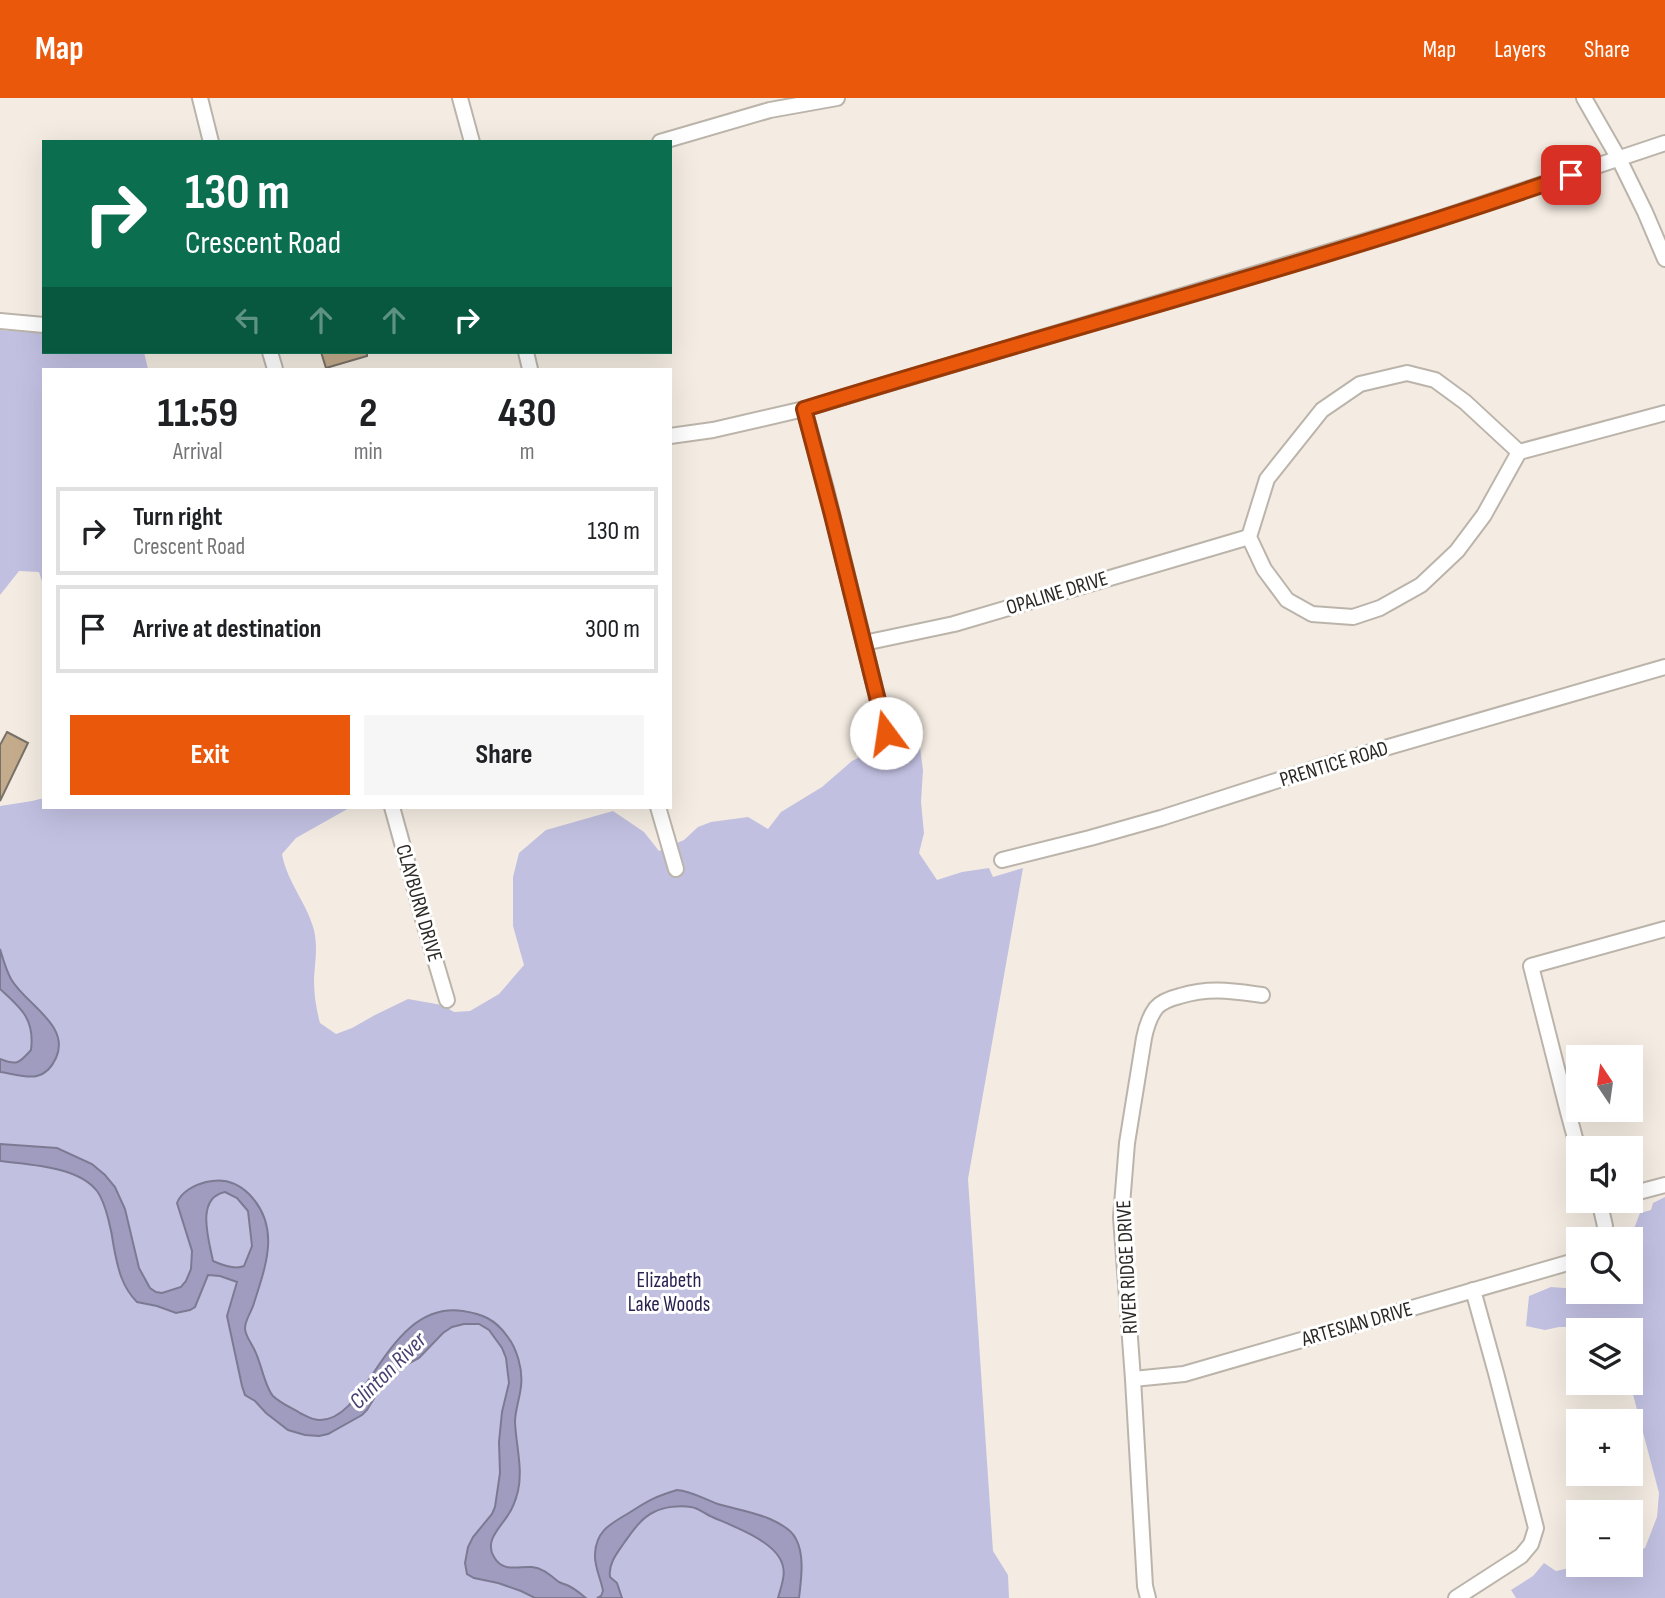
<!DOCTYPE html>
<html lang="en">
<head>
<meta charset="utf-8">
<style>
	:root { --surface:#fff; --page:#f6f6f6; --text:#202124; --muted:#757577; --line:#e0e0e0; --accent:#ea580c }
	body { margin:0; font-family:"Sofia Sans Condensed",sans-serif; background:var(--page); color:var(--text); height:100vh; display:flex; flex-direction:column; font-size:26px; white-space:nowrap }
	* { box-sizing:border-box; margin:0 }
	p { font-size:23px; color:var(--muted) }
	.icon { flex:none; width:38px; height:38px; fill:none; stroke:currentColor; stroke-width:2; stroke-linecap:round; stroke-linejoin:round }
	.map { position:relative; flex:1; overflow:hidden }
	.details { position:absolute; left:42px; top:270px; width:630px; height:441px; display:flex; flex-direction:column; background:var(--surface); border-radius:0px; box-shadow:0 7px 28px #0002 }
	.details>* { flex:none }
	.hud { position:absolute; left:42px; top:42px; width:630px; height:214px; border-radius:0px; box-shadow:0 7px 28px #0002; background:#0b6e4f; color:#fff; overflow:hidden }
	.needle { width:46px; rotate:347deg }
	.tools { position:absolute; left:1566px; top:947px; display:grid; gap:14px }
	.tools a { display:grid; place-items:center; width:77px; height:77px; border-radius:0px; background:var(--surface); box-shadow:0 7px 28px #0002; font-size:35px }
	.pin { position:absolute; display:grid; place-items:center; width:60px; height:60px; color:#fff; margin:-30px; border-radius:14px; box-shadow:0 4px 10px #0006 }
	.me { position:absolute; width:77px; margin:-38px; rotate:346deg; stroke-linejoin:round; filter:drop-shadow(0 0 5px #0008) }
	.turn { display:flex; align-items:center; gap:24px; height:147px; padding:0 28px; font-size:32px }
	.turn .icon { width:91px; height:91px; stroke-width:2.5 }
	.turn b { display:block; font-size:49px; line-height:60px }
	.lanes { display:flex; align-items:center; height:66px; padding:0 28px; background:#0003; justify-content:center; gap:35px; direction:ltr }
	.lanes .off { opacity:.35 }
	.eta { display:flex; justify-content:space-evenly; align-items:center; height:119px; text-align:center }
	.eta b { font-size:42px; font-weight:700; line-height:49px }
	.primary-button { display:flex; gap:14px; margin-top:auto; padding:14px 28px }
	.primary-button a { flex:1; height:80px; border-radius:0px; background:var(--accent); color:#fff; font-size:28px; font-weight:700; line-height:80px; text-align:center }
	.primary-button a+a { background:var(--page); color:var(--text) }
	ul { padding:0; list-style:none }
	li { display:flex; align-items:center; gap:21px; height:88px; margin:0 14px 10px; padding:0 14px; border:4px solid var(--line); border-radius:0px }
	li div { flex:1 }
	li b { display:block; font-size:26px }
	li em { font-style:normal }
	header { display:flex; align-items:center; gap:42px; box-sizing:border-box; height:98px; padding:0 35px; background:var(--accent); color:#fff }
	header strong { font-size:33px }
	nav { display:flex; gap:38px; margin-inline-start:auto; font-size:24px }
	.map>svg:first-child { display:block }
	.green { fill:#c2c0e1 }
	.water { fill:#9f9cc0; stroke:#7c7a92; stroke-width:2; fill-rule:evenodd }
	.building { fill:#c3ab8c; stroke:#787168; stroke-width:2 }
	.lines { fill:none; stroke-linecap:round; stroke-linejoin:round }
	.minor-casing { stroke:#bbb4aa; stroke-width:18 }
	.minor { stroke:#fff; stroke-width:14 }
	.route-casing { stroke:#983908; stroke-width:18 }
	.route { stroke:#ea580c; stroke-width:12 }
	.labels { text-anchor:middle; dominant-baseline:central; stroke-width:6; stroke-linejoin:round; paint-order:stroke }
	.street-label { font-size:21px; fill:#2c2925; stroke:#fff }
	.park-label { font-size:21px; fill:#2a2250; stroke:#fff }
	.water-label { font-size:23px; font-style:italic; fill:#474071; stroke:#fff }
</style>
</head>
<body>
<header>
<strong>Map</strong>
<nav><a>Map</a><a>Layers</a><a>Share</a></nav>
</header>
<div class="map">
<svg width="1665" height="1500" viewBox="0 0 1665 1500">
	<rect width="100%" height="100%" fill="#f4ece2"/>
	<g class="green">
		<path d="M0,232L44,235V254H144L148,271H44V490L39,474L19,473L0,497Z"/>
		<path d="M919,642L923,672L921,704L924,735L919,755L937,782L962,774L989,770L993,779L1023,770L968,1081L993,1453L1008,1477L1009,1500H0V1059L35,1049L0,1046V974L31,979L48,973L43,916L21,895L10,881L0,851V708L32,703L44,700V709H351L296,740L282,756C287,784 307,805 314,832C318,850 315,863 314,881C314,897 316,910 320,925L336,936L352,930L375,917L408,901L442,907L454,914L470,913L499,896L524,867L513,828V779L519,755L546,732L613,713L644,734L659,753L684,742L698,729L711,724L748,719L768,731L781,714L822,689L852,663L892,643Z"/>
		<path d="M0,891C23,910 34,919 31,951C19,965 18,968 0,961Z"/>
		<path d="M1665,1099V1500H1516L1511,1492L1533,1478L1544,1465L1556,1473L1582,1467L1631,1466V1454L1645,1450L1657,1419L1659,1395L1630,1285L1631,1232H1598L1595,1229H1559L1545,1232L1526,1228L1529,1198L1551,1189L1578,1191V1194H1631L1630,1141L1640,1115L1651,1112L1653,1105Z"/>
	</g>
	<g class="water">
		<path d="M0,851C3,861 6,872 11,881C25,906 71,927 56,960C43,988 23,977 0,974V961C18,968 19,965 31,952C35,921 21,910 0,891Z"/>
		<path d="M0,1046L57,1050L92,1066L105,1077L115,1089L125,1111L139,1170L150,1190L156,1194L162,1195L181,1189L186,1183L191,1171L192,1153L177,1105C181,1094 194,1087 206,1084C222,1080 237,1084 249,1096C281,1129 266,1167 254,1205C252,1213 245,1222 245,1230C245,1237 250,1243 253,1249C261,1262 264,1288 273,1298C280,1305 292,1310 300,1315C306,1318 312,1322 319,1322C369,1324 386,1202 463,1213C482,1216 495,1221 507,1238C517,1250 523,1272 521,1288C520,1300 515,1312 515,1324C516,1347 523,1371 518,1393C516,1401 513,1410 508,1417C500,1430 484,1443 494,1459C503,1475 518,1468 532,1469C543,1470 551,1478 559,1484C565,1487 563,1485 569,1488C575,1491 581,1496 586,1500H535L521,1493L498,1485L474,1480L467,1476L465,1465L468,1449L473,1439L492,1416L495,1409L500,1375L499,1344L502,1314L509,1285L506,1260L502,1250L489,1232L479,1226H464L452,1229L443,1235L419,1260L393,1274L386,1281L367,1312L362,1317L328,1336L319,1338L305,1337L288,1332L266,1315L255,1303L245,1297L242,1288L227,1218L237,1184L220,1178L208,1177L195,1209L190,1212L176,1215L157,1208L137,1204C122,1189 118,1171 114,1150C112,1135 106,1105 97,1093C78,1068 29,1067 0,1063ZM225,1094L237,1100L248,1113L252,1148L244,1168C235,1172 222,1167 213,1163C209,1142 195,1100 225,1094Z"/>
		<path d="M677,1392C691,1393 704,1401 718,1406C735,1411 754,1414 770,1421C779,1425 792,1432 796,1441C805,1458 801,1482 799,1500H778C782,1485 788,1473 779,1459C767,1440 730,1427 710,1418C704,1415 698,1410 691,1409C679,1407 664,1409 654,1414C641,1420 632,1434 624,1445C617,1455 608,1466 610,1479L617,1485L622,1500H597L601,1498L603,1493C601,1481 594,1468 595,1456C596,1430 615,1424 632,1413C649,1402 657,1398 677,1392Z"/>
	</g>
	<g class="building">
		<path d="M321,254H367V258L326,270Z"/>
		<path d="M7,634L28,645L0,703V647Z"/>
	</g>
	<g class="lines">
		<g class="minor-casing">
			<g id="minor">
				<path d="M200,0L211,44"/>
				<path d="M460,0L472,44"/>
				<path d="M1584,0L1619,61L1645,114L1665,161"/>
				<path d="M660,44L770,12L837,0"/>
				<path d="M0,223L44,227"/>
				<path d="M270,254L275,271"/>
				<path d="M526,254L530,271"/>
				<path d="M804,311L826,391L886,635"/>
				<path d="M670,338L713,332L804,311L1435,122L1665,45"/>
				<path d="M1519,354L1465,304L1435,282L1407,275L1360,286L1322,312L1267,381L1249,439L1264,471L1287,502L1312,516L1353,519L1380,510L1421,487L1457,453L1484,417L1519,354L1665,315"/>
				<path d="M864,545L954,526L1249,439"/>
				<path d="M392,709L425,828L447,902"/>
				<path d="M658,709L676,771"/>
				<path d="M1002,762L1090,740L1161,720L1316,670L1665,569"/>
				<path d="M1578,1051L1568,1014L1531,868L1665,831"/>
				<path d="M1631,1096L1665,1087"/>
				<path d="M1599,1102L1605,1128L1602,1141"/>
				<path d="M1133,1281L1184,1276L1578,1162"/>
				<path d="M1148,1500L1145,1488L1133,1281L1121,1119L1127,1045L1144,940C1146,930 1150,918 1156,910C1162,903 1172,900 1180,898C1210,889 1232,893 1262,897"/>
				<path d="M1456,1500L1521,1458L1531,1446L1536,1430L1496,1275L1473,1192"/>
			</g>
		</g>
		<use href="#minor" class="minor"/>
	</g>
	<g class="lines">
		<g class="route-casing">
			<path id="route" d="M886,635L832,417L804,311C1059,232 1318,165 1571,77"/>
		</g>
		<use href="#route" class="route"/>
	</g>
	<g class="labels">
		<g class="street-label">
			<text transform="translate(1057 495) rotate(-17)">OPALINE DRIVE</text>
			<text transform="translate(1334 666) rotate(-17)">PRENTICE ROAD</text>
			<text transform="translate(419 805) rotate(74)">CLAYBURN DRIVE</text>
			<text transform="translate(1127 1169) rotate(-93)">RIVER RIDGE DRIVE</text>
			<text transform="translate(1357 1226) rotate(-16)">ARTESIAN DRIVE</text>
		</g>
		<g class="park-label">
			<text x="669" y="1182">Elizabeth<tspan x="669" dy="24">Lake Woods</tspan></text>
		</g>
		<g class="water-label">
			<text transform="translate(388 1273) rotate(-45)">Clinton River</text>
		</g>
	</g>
</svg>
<div class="tools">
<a><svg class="needle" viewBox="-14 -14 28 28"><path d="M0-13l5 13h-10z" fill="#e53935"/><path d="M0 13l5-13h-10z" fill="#757577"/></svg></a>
<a><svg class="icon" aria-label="sound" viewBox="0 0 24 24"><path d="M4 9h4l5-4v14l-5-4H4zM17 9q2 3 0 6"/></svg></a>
<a><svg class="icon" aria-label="search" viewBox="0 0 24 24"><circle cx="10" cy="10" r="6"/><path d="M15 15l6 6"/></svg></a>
<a><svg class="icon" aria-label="layers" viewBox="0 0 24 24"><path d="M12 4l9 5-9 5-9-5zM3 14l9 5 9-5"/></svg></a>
<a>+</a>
<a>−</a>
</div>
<div class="pin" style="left:1571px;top:77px;background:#d93025"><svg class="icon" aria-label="arrive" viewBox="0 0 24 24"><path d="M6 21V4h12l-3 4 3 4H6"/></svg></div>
<svg class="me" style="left:886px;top:635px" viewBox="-20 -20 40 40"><circle r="19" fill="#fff"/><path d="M0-13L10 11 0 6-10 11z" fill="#ea580c"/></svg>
<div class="hud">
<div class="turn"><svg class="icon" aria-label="right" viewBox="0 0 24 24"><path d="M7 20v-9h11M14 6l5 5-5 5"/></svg><div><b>130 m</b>Crescent Road</div></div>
<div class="lanes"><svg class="icon off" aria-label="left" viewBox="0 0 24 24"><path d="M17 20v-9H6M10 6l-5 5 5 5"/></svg><svg class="icon off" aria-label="ahead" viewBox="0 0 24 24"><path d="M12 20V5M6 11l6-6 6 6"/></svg><svg class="icon off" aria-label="ahead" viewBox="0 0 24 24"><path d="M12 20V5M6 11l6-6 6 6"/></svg><svg class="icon" aria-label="right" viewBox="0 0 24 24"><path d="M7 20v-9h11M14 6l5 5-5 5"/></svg></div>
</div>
<section class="details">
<div class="eta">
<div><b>11:59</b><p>Arrival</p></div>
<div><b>2</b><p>min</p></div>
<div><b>430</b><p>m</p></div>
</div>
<ul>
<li><svg class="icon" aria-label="right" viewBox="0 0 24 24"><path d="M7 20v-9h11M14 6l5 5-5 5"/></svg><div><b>Turn right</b><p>Crescent Road</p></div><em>130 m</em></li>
<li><svg class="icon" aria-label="arrive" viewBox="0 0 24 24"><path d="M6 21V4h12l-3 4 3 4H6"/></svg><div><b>Arrive at destination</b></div><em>300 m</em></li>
</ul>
<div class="primary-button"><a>Exit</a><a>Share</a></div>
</section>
</div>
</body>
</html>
